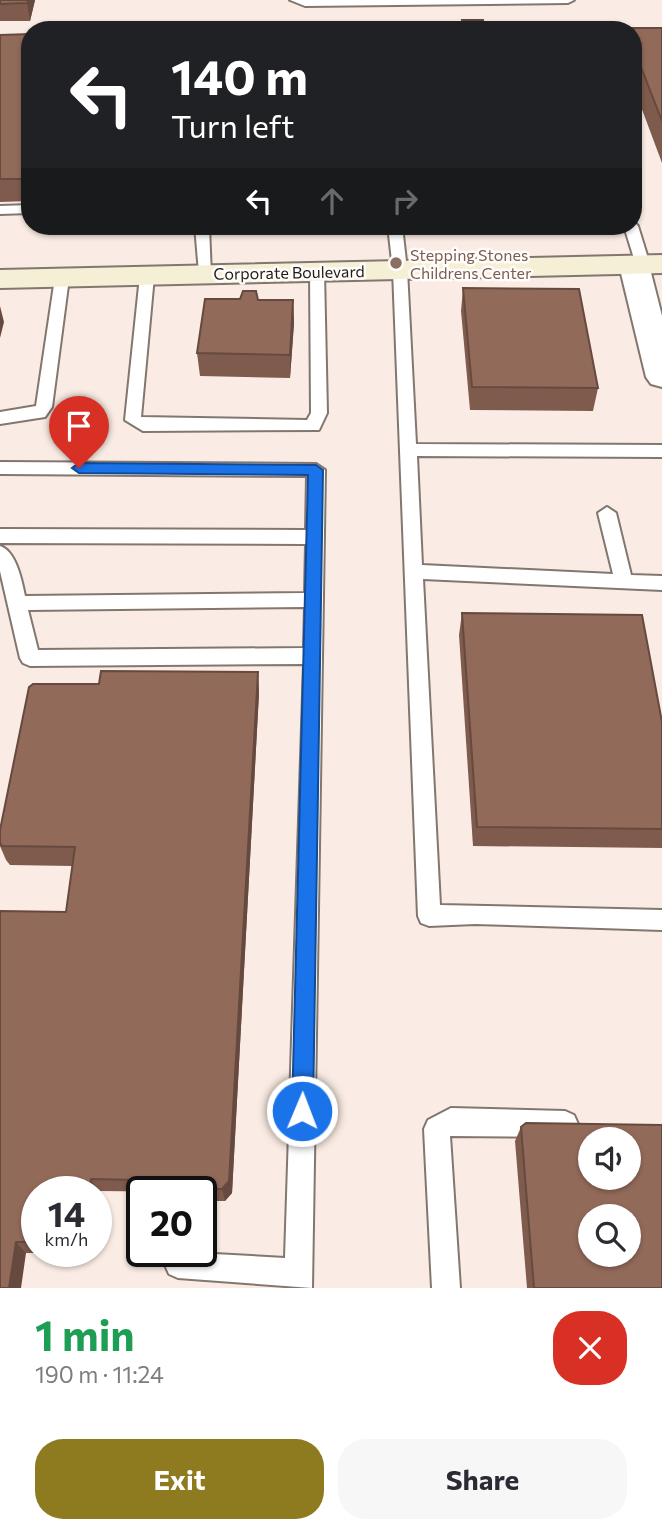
<!DOCTYPE html>
<html lang="en">
<head>
<meta charset="utf-8">
<style>
	:root { --surface:#fff; --page:#f7f7f7; --text:#2b2b33; --muted:#7c7c81; --accent:#8e7b20 }
	body { margin:0; font-family:Commissioner,sans-serif; background:var(--page); color:var(--text); height:100vh; display:flex; flex-direction:column; font-size:26px; white-space:nowrap }
	* { box-sizing:border-box; margin:0 }
	p { font-size:23px; color:var(--muted) }
	.icon { flex:none; width:38px; height:38px; fill:none; stroke:currentColor; stroke-width:2; stroke-linecap:round; stroke-linejoin:round }
	.map { position:relative; height:1288px; overflow:hidden }
	.details { display:flex; flex-direction:column; background:var(--surface); flex:1 }
	.details>* { flex:none }
	.hud { position:absolute; left:21px; top:21px; width:621px; height:214px; border-radius:28px; box-shadow:0 2px 5px #0004; background:#202124; color:#fff; overflow:hidden }
	.fabs { position:absolute; left:578px; top:1127px; display:grid; gap:14px }
	.fabs a { display:grid; place-items:center; width:63px; height:63px; border-radius:50%; background:var(--surface); box-shadow:0 2px 5px #0004; font-size:35px }
	.speed { position:absolute; left:21px; top:1176px; display:flex; gap:14px; font-size:35px; font-weight:700; text-align:center }
	.speed>* { display:grid; place-content:center; width:91px; height:91px; border-radius:50%; background:var(--surface); box-shadow:0 2px 5px #0004; line-height:1 }
	.speed small { font-size:18px; font-weight:400 }
	.speed .limit { border:4px solid #111; border-radius:10px; background:#fff; color:#111 }
	.pin { position:absolute; display:grid; place-items:center; width:60px; height:60px; color:#fff; margin:-72px -30px; border-radius:50% 50% 50% 0; rotate:-45deg; box-shadow:0 0 7px #0007 }
	.pin .icon { rotate:45deg }
	.me { position:absolute; width:77px; margin:-38px; rotate:1deg; stroke-linejoin:round; filter:drop-shadow(0 0 5px #0008) }
	.turn { display:flex; align-items:center; gap:24px; height:147px; padding:0 35px; font-size:32px }
	.turn .icon { width:91px; height:91px; stroke-width:2.5 }
	.turn b { display:block; font-size:49px; line-height:60px }
	.lanes { display:flex; align-items:center; height:66px; padding:0 35px; background:#0003; justify-content:center; gap:35px; direction:ltr }
	.lanes .off { opacity:.35 }
	.round { display:grid; place-items:center; flex:none; width:74px; height:74px; border-radius:28px; background:var(--page) }
	.overview { display:flex; align-items:center; justify-content:space-between; height:119px; padding:0 35px }
	h1 { font-size:42px; font-weight:700; line-height:52px; color:#1e9e55 }
	.primary-button { display:flex; gap:14px; margin-top:auto; padding:14px 35px }
	.primary-button a { flex:1; height:80px; border-radius:28px; background:var(--accent); color:#fff; font-size:28px; font-weight:700; line-height:80px; text-align:center }
	.primary-button a+a { background:var(--page); color:var(--text) }
	.map>svg:first-child { display:block }
	.lines { fill:none; stroke-linecap:round; stroke-linejoin:round }
	.lane-casing { stroke:#82776f; stroke-width:4 }
	.street-casing { stroke:#82776f; stroke-width:4 }
	.secondary-casing { stroke:#82776f; stroke-width:4 }
	.lane { fill:#fff; fill-rule:evenodd }
	.street { fill:#fff; fill-rule:evenodd }
	.secondary { fill:#f5efd6; fill-rule:evenodd }
	.wall { fill:#7e5b4d }
	.shaded-wall { fill:#664a3f }
	.building { fill:#926a5a; stroke:#664a3f; stroke-width:2; fill-rule:evenodd }
	.route { fill:#1a73e8; stroke:#114b97; stroke-width:2 }
	.education-dot { fill:#8d6e63; stroke:#fffcfa; stroke-width:2.5 }
	.labels { text-anchor:middle; dominant-baseline:central; stroke-width:5; stroke-linejoin:round; paint-order:stroke }
	.far-education-label { font-size:16px; fill:#785e54; stroke:#fffcfa; text-anchor:start }
	.far-street-label { font-size:16px; fill:#201b18; stroke:#fffcfa }
</style>
</head>
<body>
<div class="map">
<svg width="662" height="1288" viewBox="0 0 662 1288">
	<rect width="100%" height="100%" fill="#faece4"/>
	<g class="lines">
		<g class="lane-casing">
			<g id="lane">
				<path d="M290,0H574L568,3L305,6Z"/>
				<path d="M30,205V213L0,214V206Z"/>
				<path d="M634,222L638,226L650,265L648,268H638L636,265L624,226H634Z"/>
				<path d="M195,226H209L211,276L206,277L199,273Z"/>
				<path d="M388,226H402L407,270L416,444L662,445V457L417,456L422,565L613,574L598,513L607,507L616,513L631,575L662,576V590L423,579L440,905L662,910V930L475,924L429,926L421,923L418,916L393,270Z"/>
				<path d="M317,268L324,272L327,413L319,430L143,431L125,420L140,276L147,272L154,276L141,417L307,420L311,413L310,272Z"/>
				<path d="M62,274L69,278L52,407L45,417L0,424V412L36,406L55,278Z"/>
				<path d="M0,462L316,464L325,470L312,1288L178,1278L169,1274L165,1265L169,1256L178,1252L285,1258L304,664L30,666L23,663L20,658L0,571V546C16,551 22,581 25,596L305,593L306,544L0,543V529L306,530L307,476L0,474ZM305,607L304,648L38,650L28,610Z"/>
				<path d="M451,1108L565,1111L574,1115L578,1124L574,1133L565,1137L450,1136L460,1288H432L424,1129L428,1120Z"/>
			</g>
		</g>
		<g class="street-casing">
			<path id="street" d="M634,256L644,259L649,265L662,316V387L651,384L646,377L619,265L624,259Z"/>
		</g>
		<g class="secondary-casing">
			<path id="secondary" d="M662,255V273L0,288V270Z"/>
		</g>
		<use href="#lane" class="lane"/>
		<use href="#street" class="street"/>
		<use href="#secondary" class="secondary"/>
	</g>
	<g class="wall">
		<path d="M0,0H35L30,21H0Z"/>
		<path d="M462,20L485,28V30H462Z"/>
		<path d="M626,28H662V163L634,88V30H625Z"/>
		<path d="M30,34V201L0,202V35Z"/>
		<path d="M463,288L598,388L593,411L470,410L461,311Z"/>
		<path d="M258,300H293L294,323L290,378L200,376L197,353Z"/>
		<path d="M462,613L662,722V848L473,846L459,635Z"/>
		<path d="M258,672L259,693L232,1193L225,1201H201V1192L98,1191L97,1199L96,1192H37V1251H40V1253H26L0,1288L66,912L72,866L10,865L6,860L0,846V830L99,684Z"/>
		<path d="M521,1127L662,1288H527L515,1141Z"/>
	</g>
	<g class="shaded-wall">
		<path d="M28,0H35L30,21L27,3Z"/>
		<path d="M293,300L294,323L290,378V355Z"/>
		<path d="M0,306L4,322L0,338Z"/>
		<path d="M258,672L259,693L232,1193L225,1201L222,1189Z"/>
		<path d="M91,1179L98,1191L96,1200V1192H85Z"/>
		<path d="M37,1203V1249L31,1242Z"/>
		<path d="M16,1242L26,1253L21,1288H9Z"/>
	</g>
	<g class="building">
		<path d="M0,0H28L27,3L0,4Z"/>
		<path d="M462,20H483L485,28H464Z"/>
		<path d="M626,28H662V121L634,49V30H626Z"/>
		<path d="M30,34V179H0V35Z"/>
		<path d="M463,288L579,289L598,388L472,387Z"/>
		<path d="M243,291H256L258,300H293L290,355L197,353L205,299H240Z"/>
		<path d="M462,613L642,615L662,722V829L477,827Z"/>
		<path d="M101,671L258,672L229,1181L222,1189L142,1188L136,1180L91,1179L90,1187L85,1192H37V1203L31,1242H16L9,1288H0V911L66,912L75,847L2,846L0,843V830L29,687L33,684H99Z"/>
		<path d="M526,1123L662,1125V1288H534L521,1127ZM590,1139H628V1178H590ZM590,1216H628V1255H590Z"/>
	</g>
	<path class="route" d="M79,463L316,465L323,470L313,1111L310,1118L302,1121L295,1118L292,1111L308,475L79,473L72,468Z"/>
	<circle class="education-dot" cx="396" cy="263" r="7"/>
	<g class="labels">
		<g class="far-education-label">
			<text x="410" y="254">Stepping Stones<tspan x="410" dy="18">Childrens Center</tspan></text>
		</g>
		<g class="far-street-label">
			<text transform="translate(289 272) rotate(-1)">Corporate Boulevard</text>
		</g>
	</g>
</svg>
<div class="fabs">
<a><svg class="icon" aria-label="sound" viewBox="0 0 24 24"><path d="M4 9h4l5-4v14l-5-4H4zM17 9q2 3 0 6"/></svg></a>
<a><svg class="icon" aria-label="search" viewBox="0 0 24 24"><circle cx="10" cy="10" r="6"/><path d="M15 15l6 6"/></svg></a>
</div>
<div class="speed"><div>14<small>km/h</small></div><div class="limit">20</div></div>
<div class="pin" style="left:79px;top:468px;background:#d93025"><svg class="icon" aria-label="arrive" viewBox="0 0 24 24"><path d="M6 21V4h12l-3 4 3 4H6"/></svg></div>
<svg class="me" style="left:302px;top:1111px" viewBox="-20 -20 40 40"><circle r="17" fill="#1a73e8" stroke="#fff" stroke-width="3"/><path d="M0-11L8 9 0 5-8 9z" fill="#fff"/></svg>
<div class="hud">
<div class="turn"><svg class="icon" aria-label="left" viewBox="0 0 24 24"><path d="M17 20v-9H6M10 6l-5 5 5 5"/></svg><div><b>140 m</b>Turn left</div></div>
<div class="lanes"><svg class="icon" aria-label="left" viewBox="0 0 24 24"><path d="M17 20v-9H6M10 6l-5 5 5 5"/></svg><svg class="icon off" aria-label="ahead" viewBox="0 0 24 24"><path d="M12 20V5M6 11l6-6 6 6"/></svg><svg class="icon off" aria-label="right" viewBox="0 0 24 24"><path d="M7 20v-9h11M14 6l5 5-5 5"/></svg></div>
</div>
</div>
<section class="details">
<div class="overview"><div><h1>1 min</h1><p>190 m · 11:24</p></div><a class="round" style="background:#d93025;color:#fff"><svg class="icon" aria-label="close" viewBox="0 0 24 24"><path d="M6 6l12 12M18 6L6 18"/></svg></a></div>
<div class="primary-button"><a>Exit</a><a>Share</a></div>
</section>
</body>
</html>
